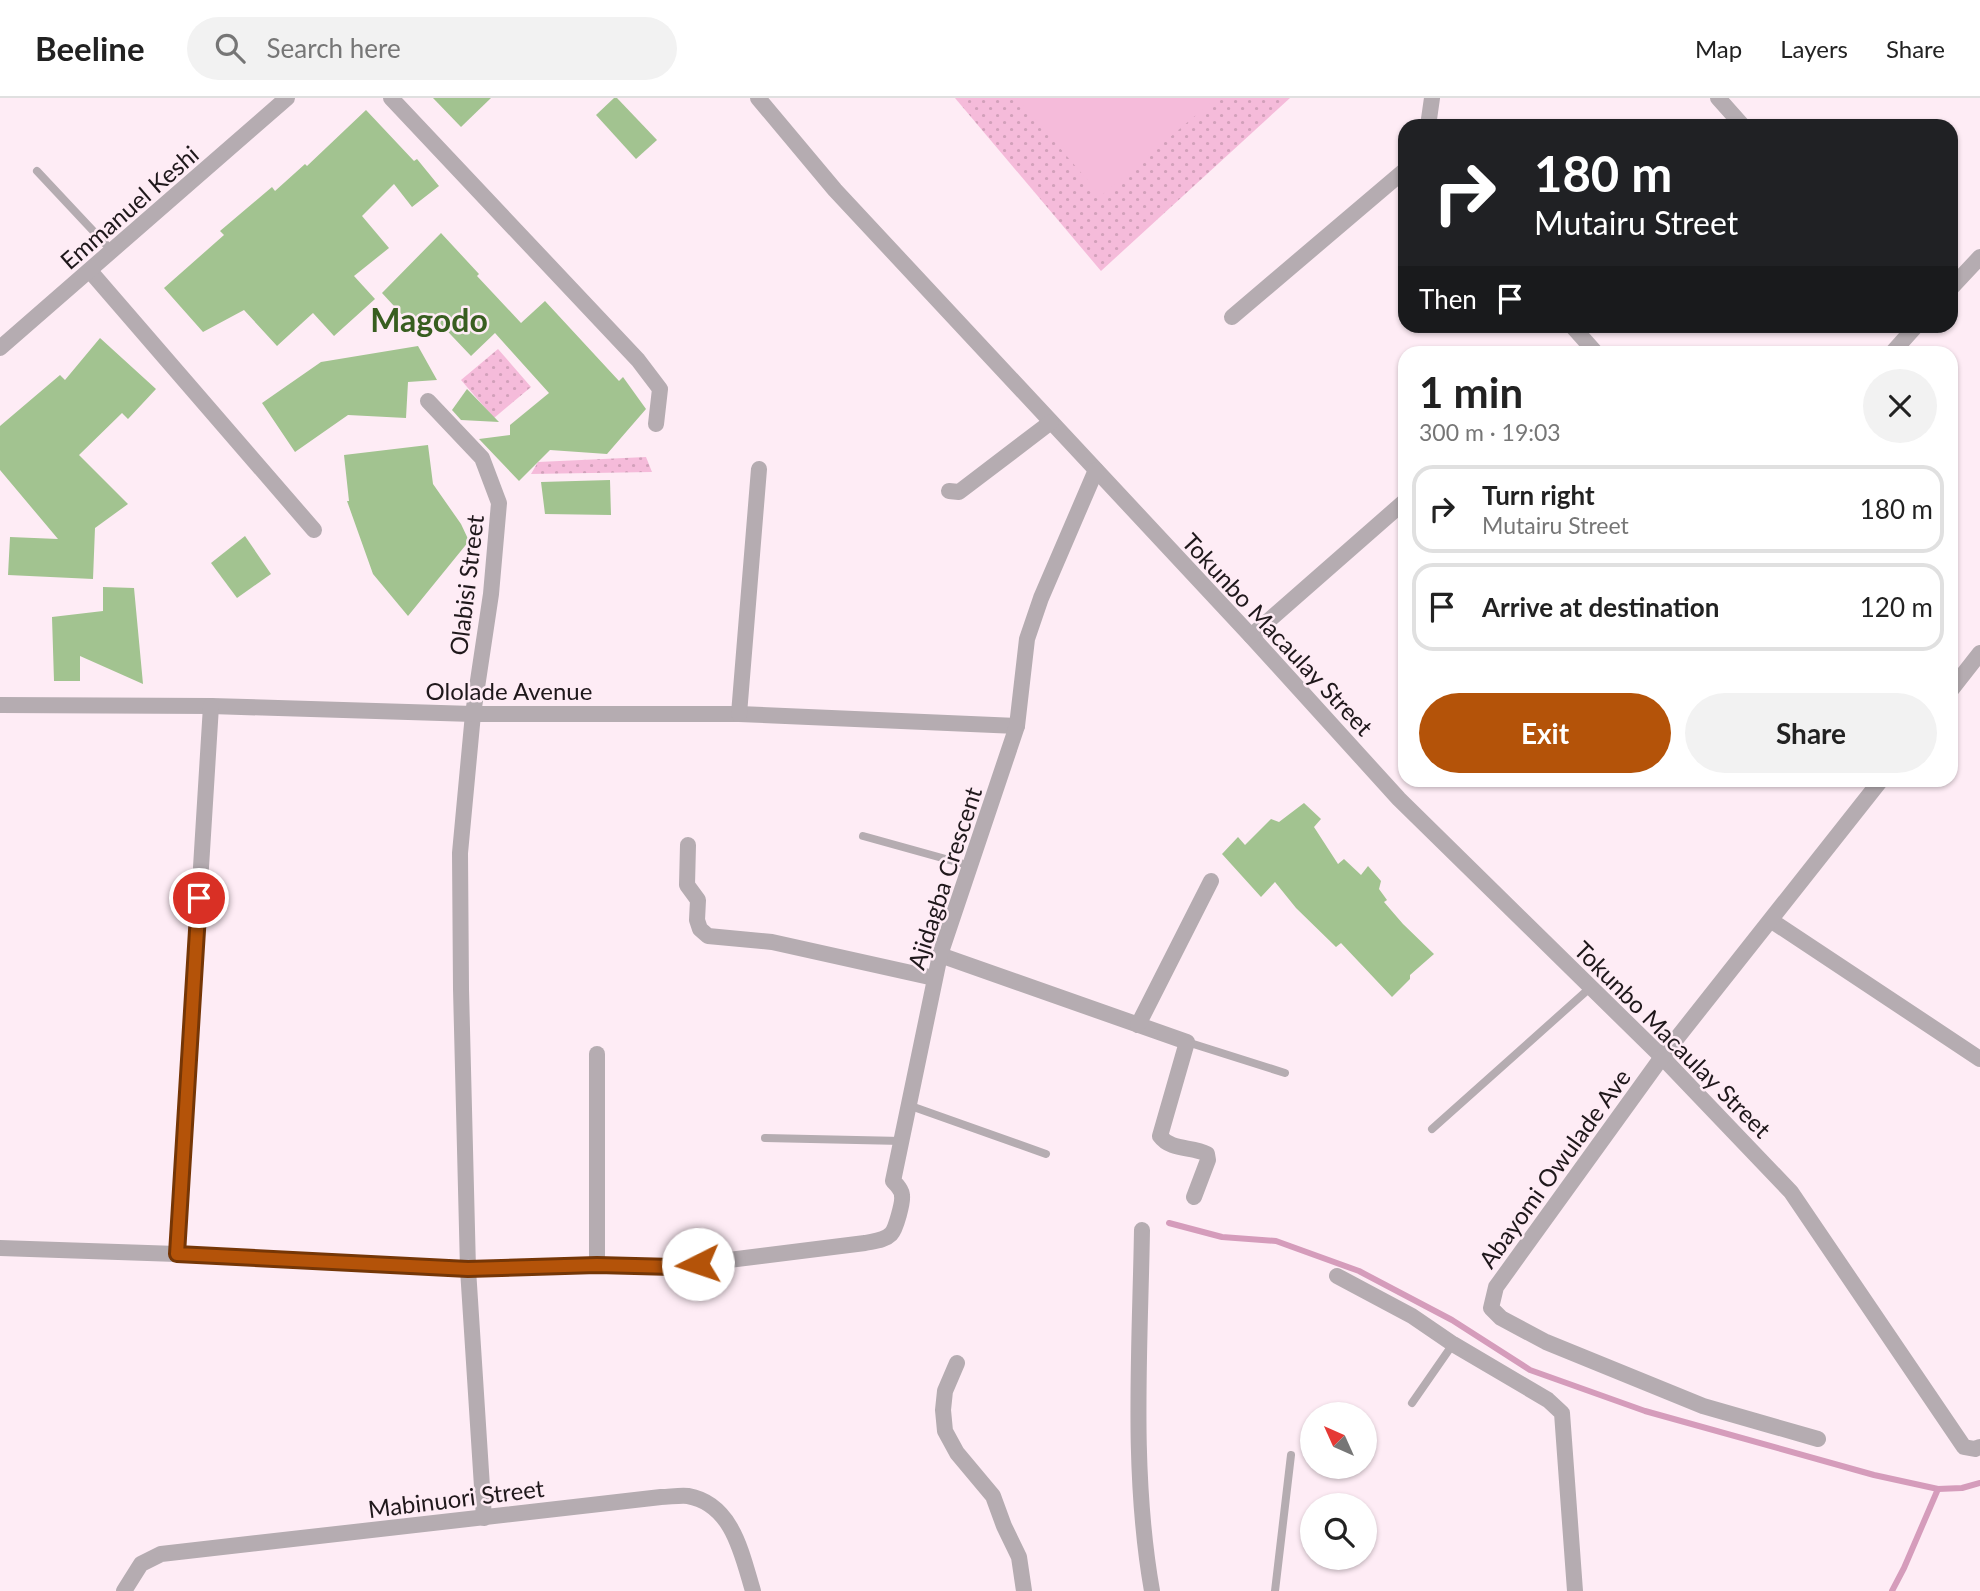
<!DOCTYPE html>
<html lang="en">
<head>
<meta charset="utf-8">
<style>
	:root { --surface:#fff; --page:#f2f2f2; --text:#222; --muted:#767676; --line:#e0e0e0; --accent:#b45309 }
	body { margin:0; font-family:Lato,sans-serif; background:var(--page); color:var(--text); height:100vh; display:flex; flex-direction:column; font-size:26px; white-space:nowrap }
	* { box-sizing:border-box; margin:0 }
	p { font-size:23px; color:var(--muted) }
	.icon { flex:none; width:38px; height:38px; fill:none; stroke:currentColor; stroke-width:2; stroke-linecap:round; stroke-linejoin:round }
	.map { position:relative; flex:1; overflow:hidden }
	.panel { position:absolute; left:1398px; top:248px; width:560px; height:441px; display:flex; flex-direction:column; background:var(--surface); border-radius:21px; box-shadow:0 2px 5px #0004 }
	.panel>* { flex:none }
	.hud { position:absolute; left:1398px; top:21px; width:560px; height:214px; border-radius:21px; box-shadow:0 2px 5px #0004; background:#202124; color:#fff; overflow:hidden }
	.needle { width:46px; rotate:315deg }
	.controls { position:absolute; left:1300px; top:1304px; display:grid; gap:14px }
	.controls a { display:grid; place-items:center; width:77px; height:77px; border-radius:50%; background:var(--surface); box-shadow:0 2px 5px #0004; font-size:35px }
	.pin { position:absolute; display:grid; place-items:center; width:60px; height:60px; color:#fff; margin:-30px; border:4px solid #fff; border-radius:50%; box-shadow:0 2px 7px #0007 }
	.me { position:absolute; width:77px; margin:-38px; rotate:266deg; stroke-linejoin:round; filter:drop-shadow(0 0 5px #0008) }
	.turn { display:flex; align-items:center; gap:24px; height:147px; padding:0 21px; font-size:32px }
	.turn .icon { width:91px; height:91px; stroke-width:2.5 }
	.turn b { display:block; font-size:49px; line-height:60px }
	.then { display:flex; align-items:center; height:66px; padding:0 21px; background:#0003; gap:14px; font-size:26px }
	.round { display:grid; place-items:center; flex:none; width:74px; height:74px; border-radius:37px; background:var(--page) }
	.headline { display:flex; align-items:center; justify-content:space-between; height:119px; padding:0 21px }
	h1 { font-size:42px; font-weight:700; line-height:52px }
	.button { display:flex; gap:14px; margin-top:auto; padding:14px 21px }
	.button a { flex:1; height:80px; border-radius:42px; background:var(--accent); color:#fff; font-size:28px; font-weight:700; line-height:80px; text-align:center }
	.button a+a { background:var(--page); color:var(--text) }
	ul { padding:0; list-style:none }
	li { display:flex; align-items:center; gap:21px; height:88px; margin:0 14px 10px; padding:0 7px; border:4px solid var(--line); border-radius:21px }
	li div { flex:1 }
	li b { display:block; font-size:26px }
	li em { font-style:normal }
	header { display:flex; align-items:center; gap:42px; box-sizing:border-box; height:98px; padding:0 35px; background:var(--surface); border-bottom:2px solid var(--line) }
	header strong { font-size:33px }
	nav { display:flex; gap:38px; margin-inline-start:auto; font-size:24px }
	.search { width:490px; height:63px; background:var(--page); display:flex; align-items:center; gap:18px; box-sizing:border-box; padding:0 24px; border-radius:38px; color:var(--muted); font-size:26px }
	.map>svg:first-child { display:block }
	.grass { fill:url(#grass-dots) }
	.pitch { fill:#f5bbda }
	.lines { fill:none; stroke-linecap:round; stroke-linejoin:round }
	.stream { stroke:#d59cbb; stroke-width:6 }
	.building { fill:#a2c390 }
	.lane { stroke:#b5acb1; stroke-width:8 }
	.street { stroke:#b5acb1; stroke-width:16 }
	.route-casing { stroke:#753606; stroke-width:18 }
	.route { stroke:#b45309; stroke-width:12 }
	.labels { text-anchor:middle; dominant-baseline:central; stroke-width:5; stroke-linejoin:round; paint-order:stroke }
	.street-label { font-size:24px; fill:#1f181b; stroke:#feecf5 }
	.district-label { font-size:32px; font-weight:bold; fill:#385e20; stroke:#feecf5 }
</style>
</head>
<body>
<header>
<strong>Beeline</strong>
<div class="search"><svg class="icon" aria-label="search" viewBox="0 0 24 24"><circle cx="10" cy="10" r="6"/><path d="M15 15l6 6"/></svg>Search here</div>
<nav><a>Map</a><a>Layers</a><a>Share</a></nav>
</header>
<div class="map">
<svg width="1980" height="1493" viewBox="0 0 1980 1493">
	<defs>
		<pattern id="grass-dots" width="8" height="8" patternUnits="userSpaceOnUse" patternTransform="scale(1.75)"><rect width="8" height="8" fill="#f5bbda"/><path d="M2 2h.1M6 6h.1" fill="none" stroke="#d2a0ba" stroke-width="1.8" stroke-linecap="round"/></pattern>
	</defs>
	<rect width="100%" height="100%" fill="#feecf5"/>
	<g class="grass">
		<path d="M955,0H1290L1101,173Z"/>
		<path d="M498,251L531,289L494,320L461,282Z"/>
		<path d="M646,359L652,374L531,376L538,364Z"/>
	</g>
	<path class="pitch" d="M1017,0H1216L1101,98Z"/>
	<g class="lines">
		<g class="stream">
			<path d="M1169,1125L1222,1139L1276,1143L1359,1173L1452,1222L1530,1272L1645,1313L1874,1377L1938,1391L1962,1390L1980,1385"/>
			<path d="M1892,1493L1904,1470L1938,1391"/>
		</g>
	</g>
	<g class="building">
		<path d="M433,0H491L461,29Z"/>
		<path d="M614,0H617L657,42L636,61L596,17Z"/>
		<path d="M366,12L414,63L417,61L439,88L412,109L394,86L362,118L389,150L354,178L375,201L334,238L313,215L277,248L244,212L203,234L164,190L224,137L220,133L272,89L275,93L305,66L307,68Z"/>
		<path d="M441,135L479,176L477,178L521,225L545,203L619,283L623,279L646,311L607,356L550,352L519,383L479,341L510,337V327L549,295L495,235L471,258L433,218L417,233L382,195Z"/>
		<path d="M100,240L156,291L128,321L122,315L79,357L128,406L95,430L93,481L8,477L10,439L58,441L0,372V328L60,277L65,282Z"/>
		<path d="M418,248L437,282L408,284L406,320L348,317L295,354L262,305L321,264Z"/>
		<path d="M467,291L499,324L461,322L452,312Z"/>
		<path d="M428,347L433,386L461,426L469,443L408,518L373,476L347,403H349L344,357Z"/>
		<path d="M610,382L611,417L545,416L541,384Z"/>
		<path d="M245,438L271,476L237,500L211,465Z"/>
		<path d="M103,489L134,490L143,586L80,558V583H54L52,519L103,513Z"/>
		<path d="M1304,705L1321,721L1314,729L1338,766L1344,761L1361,777L1368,768L1381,783L1379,791L1387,802L1384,804L1403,826L1434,856L1410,877V881L1392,899L1341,845L1336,849L1296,810L1275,784L1261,799L1222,756L1238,739L1245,747L1271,721L1279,724Z"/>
	</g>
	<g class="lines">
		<g class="lane">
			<path d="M37,73L112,153"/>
			<path d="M863,738L971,768"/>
			<path d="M1187,944L1285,975"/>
			<path d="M908,1007L1046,1056"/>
			<path d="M1432,1031L1591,889"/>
			<path d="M765,1040L902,1043"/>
			<path d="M1412,1305L1453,1246"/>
			<path d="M1275,1493L1291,1357"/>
		</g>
		<g class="street">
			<path d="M391,0L638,262L660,291L656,326"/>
			<path d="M758,0L835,92L1251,538L1399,701L1662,959L1791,1094L1964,1349L1975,1351L1980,1349"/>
			<path d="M1718,0L1743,28"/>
			<path d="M1428,28L1432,0"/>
			<path d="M90,173L314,432"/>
			<path d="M1951,190L1980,159"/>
			<path d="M1232,219L1405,72"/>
			<path d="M1572,228L1597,256"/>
			<path d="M0,250L287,0"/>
			<path d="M1891,256L1916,228"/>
			<path d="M428,303L482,360L499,405L491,496L473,616L460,755L461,891L468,1171L484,1420"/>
			<path d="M949,393L959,394L1051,324"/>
			<path d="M1251,538L1405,403"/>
			<path d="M1951,592L1980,555"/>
			<path d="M0,607L211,608L473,616H739L1017,628"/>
			<path d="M739,616L759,371"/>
			<path d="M688,747L687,787L698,802L697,822L700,831L708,838L772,844L934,880"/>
			<path d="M1772,823L1980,961"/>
			<path d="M940,857L1187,944L1160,1038C1171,1053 1192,1048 1207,1056L1208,1062L1194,1099"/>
			<path d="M1138,927L1211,783"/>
			<path d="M597,956V1167"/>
			<path d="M1142,1132C1140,1252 1131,1374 1152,1493"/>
			<path d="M0,1150L177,1156L468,1171L597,1167L673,1169L865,1145C874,1143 884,1143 891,1136C896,1131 903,1104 902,1098C902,1092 897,1087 893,1083L940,857L1017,628L1027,541L1041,500L1096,372"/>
			<path d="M177,1156L211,608"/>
			<path d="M1337,1178L1412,1218L1453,1246L1548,1302L1562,1315L1575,1493"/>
			<path d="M957,1265L945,1293L943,1312L945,1333L957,1355L993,1398L1004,1428L1019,1459L1024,1493"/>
			<path d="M1818,1341L1703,1308L1546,1244L1501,1220L1491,1210L1496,1189L1662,959L1881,682"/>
			<path d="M124,1493L141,1466L161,1456L661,1399C669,1399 680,1397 688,1398C733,1406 742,1457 753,1493"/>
		</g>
	</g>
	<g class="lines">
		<g class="route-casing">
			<path id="route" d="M199,800L177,1156L468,1171L597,1167L673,1169L698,1166"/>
		</g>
		<use href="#route" class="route"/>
	</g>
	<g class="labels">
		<g class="street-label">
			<text transform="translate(129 109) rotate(-41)">Emmanuel Keshi</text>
			<text transform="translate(466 487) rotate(-83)">Olabisi Street</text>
			<text transform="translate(1278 536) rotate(47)">Tokunbo Macaulay Street</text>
			<text x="509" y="592">Ololade Avenue</text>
			<text transform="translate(944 780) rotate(-72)">Ajidagba Crescent</text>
			<text transform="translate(1673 941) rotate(45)">Tokunbo Macaulay Street</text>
			<text transform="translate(1554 1070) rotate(-54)">Abayomi Owulade Ave</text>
			<text transform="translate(456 1400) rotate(-7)">Mabinuori Street</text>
		</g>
		<g class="district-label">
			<text x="429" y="221">Magodo</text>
		</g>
	</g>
</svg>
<div class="controls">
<a><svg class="needle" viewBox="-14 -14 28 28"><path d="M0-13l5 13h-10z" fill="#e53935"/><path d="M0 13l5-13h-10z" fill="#767676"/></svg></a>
<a><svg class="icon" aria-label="search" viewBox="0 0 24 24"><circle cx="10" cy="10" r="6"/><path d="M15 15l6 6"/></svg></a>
</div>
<div class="pin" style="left:199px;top:800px;background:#d93025"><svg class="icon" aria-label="arrive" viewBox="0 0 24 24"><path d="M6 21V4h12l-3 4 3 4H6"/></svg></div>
<svg class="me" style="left:698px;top:1166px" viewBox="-20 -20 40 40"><circle r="19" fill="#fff"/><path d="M0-13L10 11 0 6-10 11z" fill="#b45309"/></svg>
<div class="hud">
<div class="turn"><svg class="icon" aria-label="right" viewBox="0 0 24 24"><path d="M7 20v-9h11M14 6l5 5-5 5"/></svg><div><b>180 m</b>Mutairu Street</div></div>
<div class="then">Then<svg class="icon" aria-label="arrive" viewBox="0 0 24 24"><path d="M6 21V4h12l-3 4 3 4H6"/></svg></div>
</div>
<section class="panel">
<div class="headline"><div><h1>1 min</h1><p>300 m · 19:03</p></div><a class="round"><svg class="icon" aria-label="close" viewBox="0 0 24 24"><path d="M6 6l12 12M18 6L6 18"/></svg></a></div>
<ul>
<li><svg class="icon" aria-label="right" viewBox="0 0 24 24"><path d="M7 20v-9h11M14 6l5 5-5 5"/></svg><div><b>Turn right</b><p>Mutairu Street</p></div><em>180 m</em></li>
<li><svg class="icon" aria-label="arrive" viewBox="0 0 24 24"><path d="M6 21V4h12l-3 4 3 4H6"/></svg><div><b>Arrive at destination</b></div><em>120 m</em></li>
</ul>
<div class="button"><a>Exit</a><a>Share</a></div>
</section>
</div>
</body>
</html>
